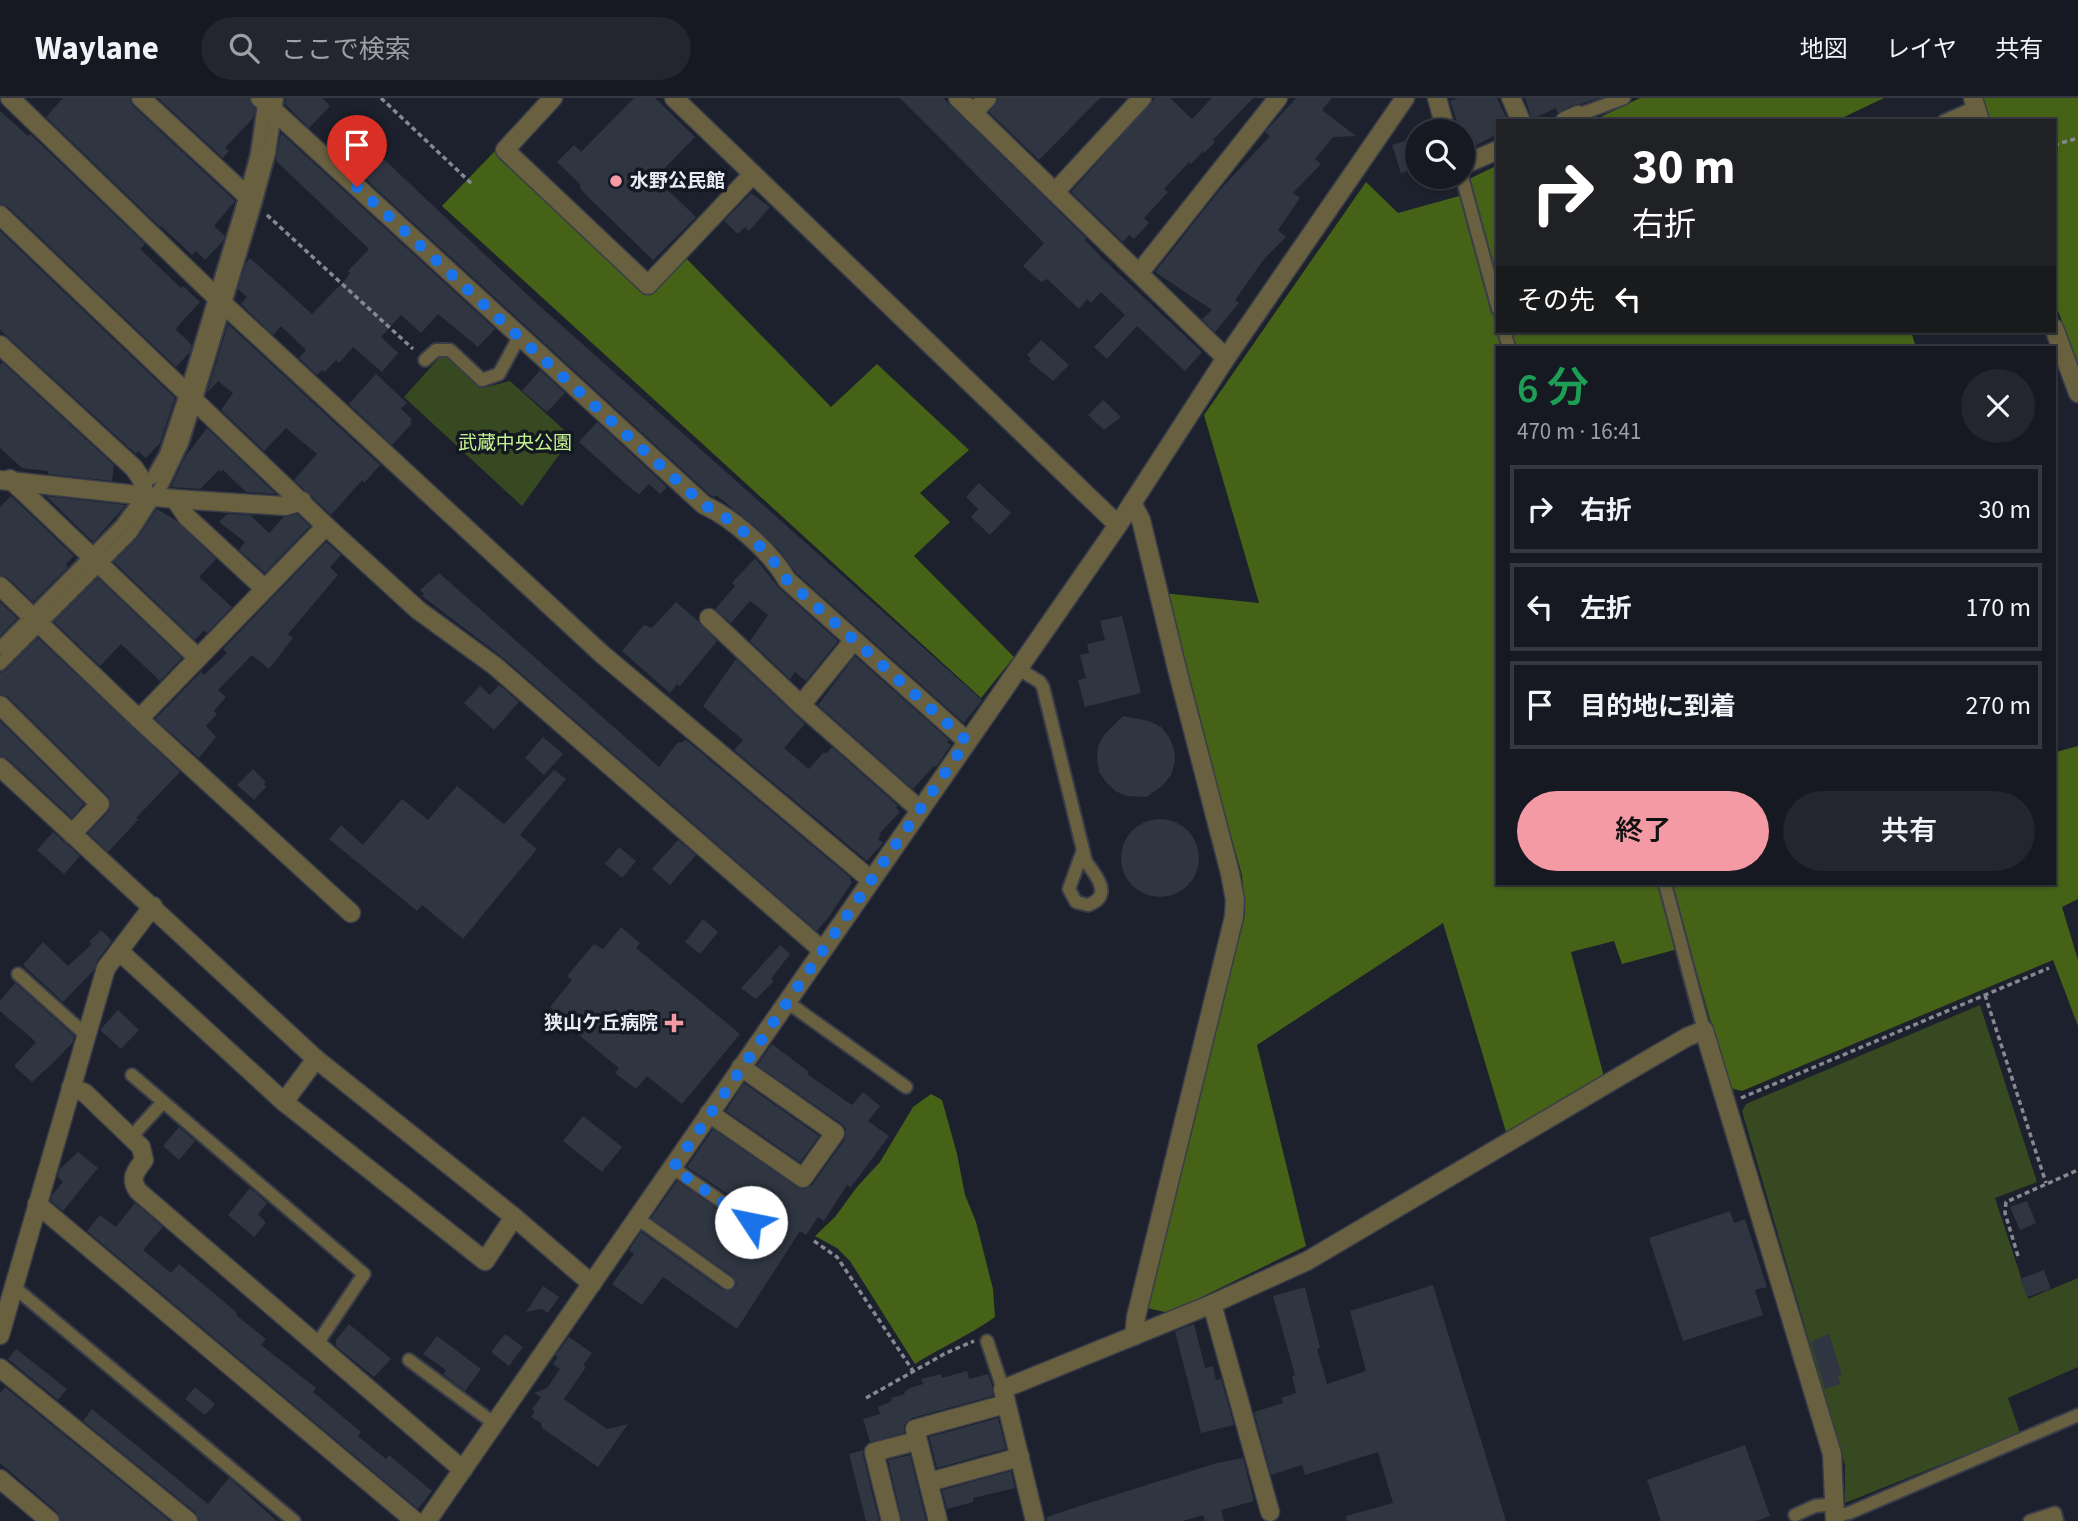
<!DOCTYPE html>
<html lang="ja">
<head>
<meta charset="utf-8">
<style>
	:root { --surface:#161922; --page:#23262f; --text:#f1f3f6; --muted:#9ea0a5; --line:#353840; --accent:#f49aa4 }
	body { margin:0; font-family:"Source Sans 3","Noto Sans JP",sans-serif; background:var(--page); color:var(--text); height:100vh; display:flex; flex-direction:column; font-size:26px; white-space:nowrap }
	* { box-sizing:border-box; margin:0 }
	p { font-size:23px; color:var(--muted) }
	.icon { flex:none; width:38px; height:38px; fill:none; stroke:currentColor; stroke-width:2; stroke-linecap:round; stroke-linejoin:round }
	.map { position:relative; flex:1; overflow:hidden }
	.details { position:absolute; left:1496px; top:248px; width:560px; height:539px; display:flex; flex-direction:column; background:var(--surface); border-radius:0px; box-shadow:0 2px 5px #0004,0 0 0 2px var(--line) }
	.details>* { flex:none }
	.hud { position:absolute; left:1496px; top:21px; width:560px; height:214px; border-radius:0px; box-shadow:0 2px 5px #0004,0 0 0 2px var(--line); background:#202124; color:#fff; overflow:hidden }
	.fabs { position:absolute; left:1405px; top:21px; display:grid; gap:14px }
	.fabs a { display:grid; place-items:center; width:70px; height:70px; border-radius:50%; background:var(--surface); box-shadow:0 2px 5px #0004,0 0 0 2px var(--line); font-size:35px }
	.pin { position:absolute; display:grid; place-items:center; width:60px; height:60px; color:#fff; margin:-72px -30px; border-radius:50% 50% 50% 0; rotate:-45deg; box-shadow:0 0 7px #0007 }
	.pin .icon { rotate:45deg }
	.me { position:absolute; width:77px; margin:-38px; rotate:304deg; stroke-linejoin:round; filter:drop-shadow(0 0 5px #0008) }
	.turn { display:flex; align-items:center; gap:24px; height:147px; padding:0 21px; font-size:32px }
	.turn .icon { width:91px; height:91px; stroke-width:2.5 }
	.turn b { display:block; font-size:49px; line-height:60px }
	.then { display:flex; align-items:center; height:66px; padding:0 21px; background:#0003; gap:14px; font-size:26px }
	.round { display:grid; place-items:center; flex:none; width:74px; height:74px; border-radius:37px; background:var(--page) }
	.overview { display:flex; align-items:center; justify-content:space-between; height:119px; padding:0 21px }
	h1 { font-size:42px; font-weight:600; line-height:52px; color:#1e9e55 }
	.action { display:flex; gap:14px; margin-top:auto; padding:14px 21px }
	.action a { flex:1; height:80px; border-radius:42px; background:var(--accent); color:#111; font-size:28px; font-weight:600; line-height:80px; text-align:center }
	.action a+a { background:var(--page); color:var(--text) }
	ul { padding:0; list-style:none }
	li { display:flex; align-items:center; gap:21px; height:88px; margin:0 14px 10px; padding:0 7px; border:4px solid var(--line); border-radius:0px }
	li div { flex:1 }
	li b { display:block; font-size:26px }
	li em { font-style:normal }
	header { display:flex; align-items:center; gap:42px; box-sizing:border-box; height:98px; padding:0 35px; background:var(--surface); border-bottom:2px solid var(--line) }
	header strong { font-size:33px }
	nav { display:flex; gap:38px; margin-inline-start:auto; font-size:24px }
	.search { width:490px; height:63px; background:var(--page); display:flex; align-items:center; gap:18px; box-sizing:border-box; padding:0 24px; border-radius:38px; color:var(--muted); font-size:26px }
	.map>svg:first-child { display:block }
	.green { fill:#374920 }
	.forest { fill:#456217 }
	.building { fill:#2f3541 }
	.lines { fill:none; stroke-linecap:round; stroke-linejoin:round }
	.lane-casing { stroke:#393d49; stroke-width:16 }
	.street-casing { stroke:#393d49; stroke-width:21 }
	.path { stroke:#858993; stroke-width:3.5; stroke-dasharray:5 3.5; stroke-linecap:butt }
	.lane { stroke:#696040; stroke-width:12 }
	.street { stroke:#696040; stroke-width:18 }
	.route { stroke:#1a73e8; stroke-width:12; stroke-dasharray:0 21.6 }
	.poi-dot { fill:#f49aa4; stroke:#131823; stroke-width:2.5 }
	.labels { text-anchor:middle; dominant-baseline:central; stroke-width:7; stroke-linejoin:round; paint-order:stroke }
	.poi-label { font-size:19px; font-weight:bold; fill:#e8ebf3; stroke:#131823; text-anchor:start }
	.park-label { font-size:19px; fill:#c5f38f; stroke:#131823 }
</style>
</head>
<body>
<header>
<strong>Waylane</strong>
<div class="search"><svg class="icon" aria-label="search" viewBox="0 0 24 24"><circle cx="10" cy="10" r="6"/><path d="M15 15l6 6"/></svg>ここで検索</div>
<nav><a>地図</a><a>レイヤ</a><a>共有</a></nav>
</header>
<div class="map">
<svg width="2078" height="1423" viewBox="0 0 2078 1423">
	<rect width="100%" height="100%" fill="#1d212d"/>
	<g class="green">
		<path d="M447,258L483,290L510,283L572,339L522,408L404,299L439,260Z"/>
		<path d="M1980,907L2037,1084L1995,1100L2028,1201L2078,1180V1269L2008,1300L2020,1335L1845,1405V1367L1742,1013L1746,1006Z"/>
	</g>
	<g class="forest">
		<path d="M1640,0H1884L1844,19L1845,23H1592Z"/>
		<path d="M1981,0H2078V269L2055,204L2054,23H1989Z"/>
		<path d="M495,53L575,123L649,195L659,190L685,159L831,309L877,266L969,352L920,395L950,424L914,458L1014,559L981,600L442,108Z"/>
		<path d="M1498,67V233H1911L1916,250H1498V786H2054L2055,649L2056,654L2078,648V801L2062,809L2078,862V928L2053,862L1742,993L1730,990L1689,848L1622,866L1614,843L1571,854L1604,979L1506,1034L1443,825L1257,947L1306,1148L1169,1215L1147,1210L1151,1187L1245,816L1242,777L1162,495L1259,505L1204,317L1366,84L1398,115L1470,95L1469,81Z"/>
		<path d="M931,996L942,1002L957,1056L965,1097L976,1124L993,1191L995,1219C970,1237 941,1249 915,1266L850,1163L837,1150L815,1138L835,1119L857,1089L880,1064L913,1009Z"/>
	</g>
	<g class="building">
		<path d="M63,0H130L133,8L235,103L214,128L225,138L223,143L205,162L196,153L192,157L161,128L160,129L46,19Z"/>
		<path d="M158,0H249L255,11L253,20L225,50L229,53L223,60Z"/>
		<path d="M286,0H322L330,8L309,30L285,6Z"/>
		<path d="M634,0H655L695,39L655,80L696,119L653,162L588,99L580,90V86L557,64L574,47L581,54Z"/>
		<path d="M900,0H943L1086,140L1085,142L1104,162L1202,254L1185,273L1137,228L1107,261L1094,249L1125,217L1101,194L1091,205L1087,201L1079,211L1047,181L1041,184L1023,168L1044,145Z"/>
		<path d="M999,0H1100L1039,62L989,14Z"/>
		<path d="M1155,0H1170L1192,21L1212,0H1253L1213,42L1215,44L1204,55L1203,53L1191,66L1189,64L1164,91L1168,94L1144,120L1149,125L1134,141L1129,137L1123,144L1071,94Z"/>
		<path d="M1296,0H1332L1322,12L1356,38L1333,39L1315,61L1321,66L1293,95L1300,100L1278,132L1286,139L1264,161L1235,202L1239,205L1215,234L1202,221L1212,212L1155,174L1218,94L1270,38L1265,34Z"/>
		<path d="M1458,0H1497L1508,23H1498V36L1463,54V29L1459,30L1450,3Z"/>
		<path d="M1525,0H1599L1581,6L1573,7L1558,15L1556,10L1532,21Z"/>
		<path d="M0,13L28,38L30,36L145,146L140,151L181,190L183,188L200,204L177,229L176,232L192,247L190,254L176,269L8,109L0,106Z"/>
		<path d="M354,33L533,202L982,602L964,625L796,475L780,453L758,431L716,397L714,399L709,396L335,53Z"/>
		<path d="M281,35L495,231L478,249L438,216L421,235L401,217L381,239L398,255L382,274L353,249L339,265L336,262L325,274L322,272L317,277L299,260L306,252L281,228L273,237L241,206L247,199L238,191L246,165L250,160L312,216L345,182L350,175L348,173L369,151L276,63Z"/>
		<path d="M1418,39V69L1401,75L1392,47Z"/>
		<path d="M751,95L770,109L749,133L745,129L738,136L724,123Z"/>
		<path d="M0,133L175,300L160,345L146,360L138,353L136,356L0,232Z"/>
		<path d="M228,226L380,367L364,385L362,382L331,417L294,382L317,356L286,330L264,353L221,312L233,295L218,283L207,295Z"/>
		<path d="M1041,242L1069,267L1053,283L1029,263L1031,261L1027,257Z"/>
		<path d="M2,264L114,367L112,383L48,376V373L22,370L0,350V267Z"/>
		<path d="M540,272L565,295L547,314L522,293Z"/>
		<path d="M376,276L407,305L401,311L412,321L410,324L412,325L392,347L349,306Z"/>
		<path d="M1103,302L1121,319L1104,332L1088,317Z"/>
		<path d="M597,324L667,389L660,396L649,386L639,396L634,393L579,344Z"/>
		<path d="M207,330L276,396L246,394L223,372L221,374L219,372L200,391L171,389L185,359Z"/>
		<path d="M979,385L1011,415L990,437L971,419L978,411L966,399Z"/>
		<path d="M11,398L74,458L66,466L68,469L33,504L8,480L0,477V409Z"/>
		<path d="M46,398L126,407L93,444Z"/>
		<path d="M157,411L175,422L216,461L199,479L232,509L207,535L204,532L195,542L114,464L137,441Z"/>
		<path d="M227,416L250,417L269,435L284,419L297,416L310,428L265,475L239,452L245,444L219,424Z"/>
		<path d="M326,444L341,457L330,469L338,477L288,536L293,540L269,571L252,557L218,592L226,599L214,613L217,616L206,628L216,639L199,660L155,621L201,574L204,577L227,555L223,551Z"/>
		<path d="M755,460L779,490L838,543L806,583L795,574L790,581L750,543L768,517L750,503L731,525L715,511L735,488L732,485Z"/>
		<path d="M439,475L659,669L678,644L680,645L686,642L851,780L850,782L852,784L831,816L817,833L502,559L422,498L424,496L420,492Z"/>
		<path d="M98,480L182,560L160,583L121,546L100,568L54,524Z"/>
		<path d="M0,504L17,520L0,538Z"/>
		<path d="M676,504L698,523L717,543L680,588L677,586L670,595L622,553L644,527L652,530Z"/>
		<path d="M1122,518L1141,595L1085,609L1078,582L1086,580L1080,557L1089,555L1087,546L1105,542L1100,523Z"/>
		<path d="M38,540L180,674L136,720L138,722L108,754L88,735L109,713L111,704L108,698L8,599L0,596V575L6,572Z"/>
		<path d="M855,558L949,642L947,644L951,647L936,669L934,668L913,691L818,607Z"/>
		<path d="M736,561L805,626L784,650L809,671L824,654L826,656L832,649L898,708L896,710L900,714L879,736L881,737L878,741L883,745L867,763L734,652L743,642L703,608Z"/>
		<path d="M499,587L519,604L494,632L464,605L480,588L490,597Z"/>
		<path d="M1123,618L1149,623L1161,629L1169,639L1174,651L1175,664L1171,677L1163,687L1147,699L1127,698L1115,693L1106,684L1099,674L1097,661L1098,648L1104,637Z"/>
		<path d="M0,623L84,706L72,720L8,661L0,658Z"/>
		<path d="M543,639L563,656L544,677L525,660Z"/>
		<path d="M253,671L266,684L264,686L266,689L254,702L237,687Z"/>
		<path d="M554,672L566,681L520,737L537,751L463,841L422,807L417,813L329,741L341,727L363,747L402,701L428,722L457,688L504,726Z"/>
		<circle cx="1160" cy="760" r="39"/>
		<path d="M53,734L80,758L64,776L37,752Z"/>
		<path d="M678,742L696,757L670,787L652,771Z"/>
		<path d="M619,749L636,763L622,780L605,766Z"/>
		<path d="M703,821L718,834L700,856L685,844Z"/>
		<path d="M621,829L640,845L636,850L740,936L682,1006L647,978L636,991L615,975L619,970L551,914L553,912L550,909L572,882L567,878L594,846L603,851Z"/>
		<path d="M101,832L112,843L97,863L94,872L63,904L23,867L43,844L68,868L92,846L89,844Z"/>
		<path d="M780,847L790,856L771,881L774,883L756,901L741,890Z"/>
		<path d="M15,885L74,938L73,944L56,962L32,984L14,968L36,944L0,913V903Z"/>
		<path d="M118,912L139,932L121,951L100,932Z"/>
		<path d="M772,946L809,974L807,976L852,1007L863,994L880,1008L868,1023L889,1038L851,1089L847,1087L824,1123L818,1119L806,1137L800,1133L737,1231L663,1179L642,1207L612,1186L634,1156L629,1152L641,1134L723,1192L731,1193L737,1187L733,1178L651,1120L677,1083L739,1126L728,1143L757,1161L766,1145H773L778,1141L776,1128L687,1069L713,1031L797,1089L803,1091L812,1087L845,1041L846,1031L842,1026L757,967Z"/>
		<path d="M744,985L819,1038L800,1064L726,1013Z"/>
		<path d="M583,1018L622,1049L602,1074L563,1043Z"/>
		<path d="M179,1029L195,1043L179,1062L163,1048Z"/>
		<path d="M78,1054L98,1070L63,1113L51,1103L52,1097L63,1084L58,1079L59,1072Z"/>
		<path d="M250,1090L267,1105L258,1116L266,1125L254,1139L228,1117Z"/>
		<path d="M2027,1103L2036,1125L2020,1132L2010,1109Z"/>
		<path d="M135,1105L163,1129L143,1152L171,1175L179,1166L215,1196L237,1215L236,1217L266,1241L261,1247L316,1290L313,1294L361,1334L358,1338L386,1361L389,1357L432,1393L418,1411L87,1133L100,1117L116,1129Z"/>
		<path d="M1730,1113L1734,1125L1745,1121L1767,1189L1755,1192L1763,1217L1683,1243L1649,1140Z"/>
		<path d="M2044,1172L2051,1191L2027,1199L2020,1181Z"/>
		<path d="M1433,1187L1506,1423H1347L1346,1418L1393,1405L1378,1354L1305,1377L1302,1367L1271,1377L1254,1314L1283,1305L1281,1300L1296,1295L1292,1278L1295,1277L1273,1198L1305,1189L1320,1250L1317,1251L1327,1286L1366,1273L1350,1213Z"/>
		<path d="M543,1188L559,1199L548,1215L542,1211L526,1214Z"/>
		<path d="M349,1226L391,1261L374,1279L336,1248V1242Z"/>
		<path d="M1194,1226L1205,1270L1213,1268L1216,1282L1221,1281L1234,1327L1201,1335L1175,1233Z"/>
		<path d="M505,1236L523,1249L509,1268L491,1254Z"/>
		<path d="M1829,1236L1842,1277L1838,1278L1840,1286L1825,1291L1811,1244Z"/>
		<path d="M437,1238L481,1271L465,1293L443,1276L446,1272L423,1256Z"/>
		<path d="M569,1239L592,1255L583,1267L586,1269L564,1301L607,1331L628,1326L598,1369L542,1330L541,1325L531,1319L534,1315L533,1310L541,1299L534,1295L547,1290L560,1271L553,1266L558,1259L555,1258Z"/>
		<path d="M16,1251L67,1291L58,1302L8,1261Z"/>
		<path d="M967,1273L969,1281L988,1276L992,1287L993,1298L912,1320L904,1327V1335L870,1344L863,1321L880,1316L878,1309L892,1303L891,1300L905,1296L904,1294L910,1290L923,1286L921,1281L941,1276L942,1280Z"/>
		<path d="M5,1289L170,1423H61L57,1414L0,1365V1295Z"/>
		<path d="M195,1289L215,1306L205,1317L185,1301Z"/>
		<path d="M92,1311L208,1406L229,1380L277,1423H199L195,1414L83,1323Z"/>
		<path d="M998,1320L1006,1351L937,1370L929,1339Z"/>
		<path d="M1745,1347L1770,1418L1757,1423H1661L1647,1382Z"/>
		<path d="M863,1352V1357L879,1423H866L849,1356Z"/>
		<path d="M910,1357L926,1423H902L888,1362Z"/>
		<path d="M1243,1360L1254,1403L1221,1412L1224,1423H1205L1203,1417L1183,1423H1047V1419L1086,1406L1217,1365Z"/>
		<path d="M1011,1373L1015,1390L973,1400V1404L947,1411L942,1392Z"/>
	</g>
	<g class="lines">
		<g class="lane-casing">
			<g id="lane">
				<path d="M1578,17L1624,0"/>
				<path d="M1944,23L1976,9"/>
				<path d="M1462,79L1498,211"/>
				<path d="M1504,233L1509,250"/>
				<path d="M425,262L436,252H450L482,282L499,276L519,239"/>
				<path d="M142,386L153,379L166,356L187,293L246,97L257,56L265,0"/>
				<path d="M0,550L121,428L144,397"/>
				<path d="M0,566L131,435L162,387L182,345L196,301L255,106L269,55L277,0"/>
				<path d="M1017,570L1040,584L1043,589L1086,764C1097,778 1113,798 1088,807L1076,804L1069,791L1083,752"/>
				<path d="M1665,786L1704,932"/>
				<path d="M18,876L86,937"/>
				<path d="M787,904L906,989"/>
				<path d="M132,977L364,1176L317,1246"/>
				<path d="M132,1038L163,1004"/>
				<path d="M673,1070L770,1137"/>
				<path d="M637,1120L728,1185"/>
				<path d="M14,1189L294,1423"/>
				<path d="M987,1243L1003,1291"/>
				<path d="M409,1262L495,1326"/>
				<path d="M1795,1417L1815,1408L1835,1406"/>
				<path d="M1835,1418L1849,1415L2078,1317"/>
				<path d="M2030,1423L2055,1415L2057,1423"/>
			</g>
		</g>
		<g class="street-casing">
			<g id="street">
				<path d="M10,0L215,198L603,557L871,782"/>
				<path d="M141,0L246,97"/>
				<path d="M260,0L704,407C733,420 771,454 787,482L967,643"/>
				<path d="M553,0L505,52L648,187L753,76"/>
				<path d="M674,0L1118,427"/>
				<path d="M958,0L1226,260"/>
				<path d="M1437,0L1446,33"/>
				<path d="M1511,0L1521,23"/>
				<path d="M1973,0L1980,23"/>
				<path d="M973,15L987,0"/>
				<path d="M1565,23L1578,17"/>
				<path d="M1463,67L1498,52"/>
				<path d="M1055,94L1142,0"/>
				<path d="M0,117L326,428L418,512L495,568L822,852"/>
				<path d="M1140,174L1278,0"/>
				<path d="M2054,230L2078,295"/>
				<path d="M0,247L134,370L142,382L144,397"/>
				<path d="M10,381L198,560"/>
				<path d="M0,382L175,401L285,408L302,403"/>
				<path d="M175,401L187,419L265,491"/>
				<path d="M1132,405L1141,422L1177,571L1230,775L1235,802L1234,819L1136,1219L1134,1238"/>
				<path d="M0,488L139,621L351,815"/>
				<path d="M709,520L801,607L919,711"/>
				<path d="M0,607L100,706L72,736"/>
				<path d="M801,607L854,542"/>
				<path d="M139,621L326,428"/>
				<path d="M0,669L316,961L514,1119L592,1186"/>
				<path d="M119,853L284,1004L485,1163L514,1119"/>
				<path d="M71,989L85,995L141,1049L144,1062C136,1073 129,1080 138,1093L463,1372"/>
				<path d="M284,1004L316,961"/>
				<path d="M709,1015L803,1080L835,1035L741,969"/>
				<path d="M37,1106L415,1423"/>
				<path d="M1212,1206L1270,1414"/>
				<path d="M0,1237L106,870L153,808"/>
				<path d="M0,1270L188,1423"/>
				<path d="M0,1381L50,1423"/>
				<path d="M929,1384L1020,1359"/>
				<path d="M427,1423L1118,427L1226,260L1405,0"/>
				<path d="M891,1423L874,1354L917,1343"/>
				<path d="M938,1423L915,1331L1006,1306"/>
				<path d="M1035,1423L1003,1291L1212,1206L1307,1163L1644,964L1687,939L1704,932L1832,1356L1835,1423"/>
			</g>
		</g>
		<g class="path">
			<path d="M381,0L473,87"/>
			<path d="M2054,47L2078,40"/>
			<path d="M267,117L413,251"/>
			<path d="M1985,897L2046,1085"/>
			<path d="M1741,1000L2049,870"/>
			<path d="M814,1143L837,1159L913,1273"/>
			<path d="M2018,1158L2005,1115L2006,1104L2078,1072"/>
			<path d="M866,1300L946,1255L974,1243"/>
		</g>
		<use href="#lane" class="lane"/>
		<use href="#street" class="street"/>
	</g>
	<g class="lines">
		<path class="route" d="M357,89L519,239L704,407C733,421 771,454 787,482L967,643L673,1070L751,1124"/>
	</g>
	<g class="poi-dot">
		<circle cx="616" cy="83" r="7"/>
		<path d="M670.5 914.5h7v7h7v7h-7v7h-7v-7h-7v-7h7z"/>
	</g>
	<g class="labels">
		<g class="poi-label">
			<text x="630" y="83">水野公民館</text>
			<text x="658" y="925" text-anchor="end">狭山ケ丘病院</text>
		</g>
		<g class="park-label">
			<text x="515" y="345">武蔵中央公園</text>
		</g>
	</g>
</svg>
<div class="fabs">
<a><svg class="icon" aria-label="search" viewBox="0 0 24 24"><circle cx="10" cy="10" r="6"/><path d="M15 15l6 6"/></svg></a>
</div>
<div class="pin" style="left:357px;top:89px;background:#d93025"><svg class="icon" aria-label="arrive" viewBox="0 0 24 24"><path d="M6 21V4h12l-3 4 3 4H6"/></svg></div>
<svg class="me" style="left:751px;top:1124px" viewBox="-20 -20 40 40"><circle r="19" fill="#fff"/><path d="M0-13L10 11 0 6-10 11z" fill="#1a73e8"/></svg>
<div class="hud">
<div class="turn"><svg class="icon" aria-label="right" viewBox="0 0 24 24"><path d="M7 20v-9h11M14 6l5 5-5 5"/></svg><div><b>30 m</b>右折</div></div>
<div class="then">その先<svg class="icon" aria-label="left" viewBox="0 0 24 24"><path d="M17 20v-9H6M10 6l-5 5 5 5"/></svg></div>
</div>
<section class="details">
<div class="overview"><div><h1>6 分</h1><p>470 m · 16:41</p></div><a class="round"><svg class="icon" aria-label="close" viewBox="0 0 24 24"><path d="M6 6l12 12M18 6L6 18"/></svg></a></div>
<ul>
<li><svg class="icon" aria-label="right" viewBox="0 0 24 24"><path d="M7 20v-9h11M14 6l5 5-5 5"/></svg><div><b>右折</b></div><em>30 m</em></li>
<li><svg class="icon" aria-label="left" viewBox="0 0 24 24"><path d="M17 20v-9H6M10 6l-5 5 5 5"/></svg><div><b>左折</b></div><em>170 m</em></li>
<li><svg class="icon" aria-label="arrive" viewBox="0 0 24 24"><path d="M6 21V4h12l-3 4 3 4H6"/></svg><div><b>目的地に到着</b></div><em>270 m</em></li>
</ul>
<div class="action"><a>終了</a><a>共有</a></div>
</section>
</div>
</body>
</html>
